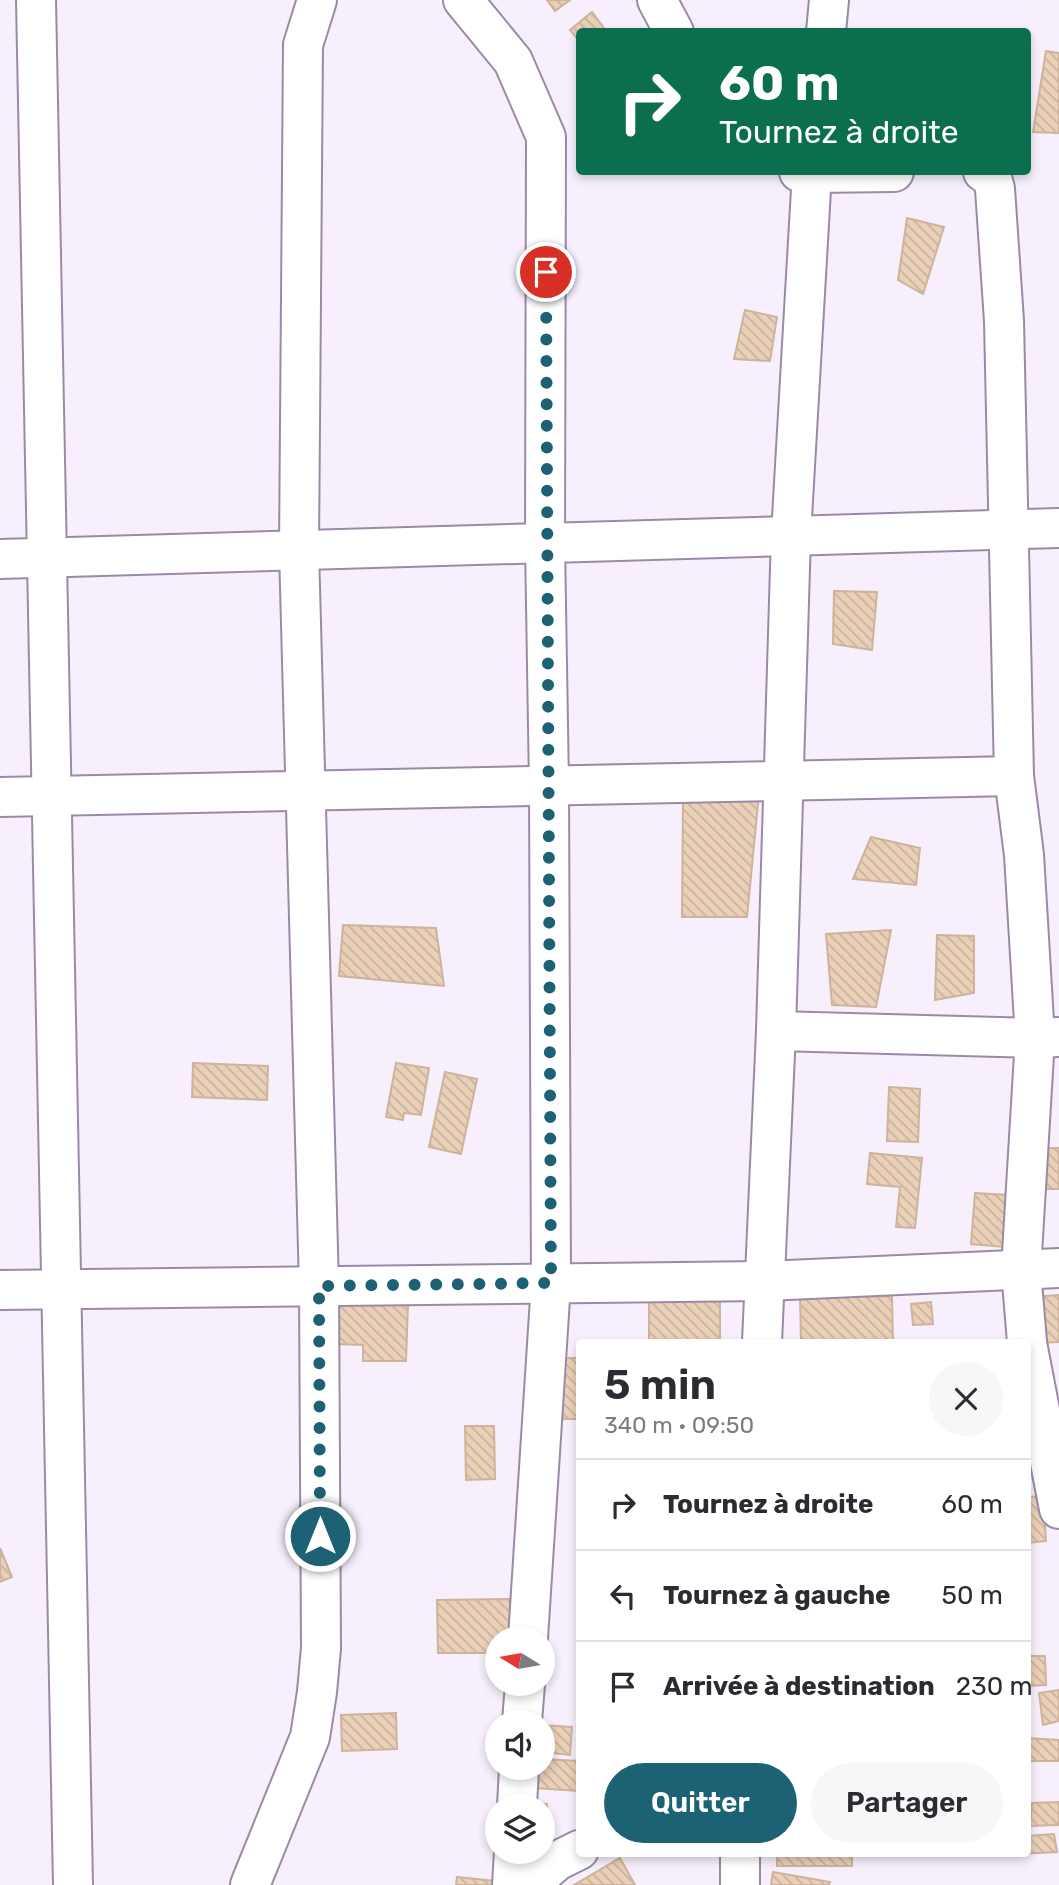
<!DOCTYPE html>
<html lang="fr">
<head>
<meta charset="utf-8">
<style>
	:root { --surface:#fff; --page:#f7f7f7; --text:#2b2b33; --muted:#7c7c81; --line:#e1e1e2; --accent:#1d6174 }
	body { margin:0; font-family:Rubik,sans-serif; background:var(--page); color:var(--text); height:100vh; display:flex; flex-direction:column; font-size:26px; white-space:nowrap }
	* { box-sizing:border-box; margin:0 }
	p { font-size:23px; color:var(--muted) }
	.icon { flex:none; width:38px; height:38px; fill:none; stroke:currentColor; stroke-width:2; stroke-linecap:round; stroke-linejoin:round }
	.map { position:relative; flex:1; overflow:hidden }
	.drawer { position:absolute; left:576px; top:1339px; width:455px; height:518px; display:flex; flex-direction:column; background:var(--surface); border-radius:7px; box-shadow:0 4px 10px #0003 }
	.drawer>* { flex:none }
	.top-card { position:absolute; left:576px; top:28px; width:455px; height:147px; border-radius:7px; box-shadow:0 4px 10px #0003; background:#0b6e4f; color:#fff; overflow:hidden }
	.needle { width:46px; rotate:281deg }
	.tools { position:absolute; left:485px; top:1626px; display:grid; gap:14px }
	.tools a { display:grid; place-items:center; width:70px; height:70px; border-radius:50%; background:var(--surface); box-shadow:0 4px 10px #0003; font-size:35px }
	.pin { position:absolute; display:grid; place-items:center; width:60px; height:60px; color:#fff; margin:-30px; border:4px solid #fff; border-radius:50%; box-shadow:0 2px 7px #0007 }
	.me { position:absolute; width:77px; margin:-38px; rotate:0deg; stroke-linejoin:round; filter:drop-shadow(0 0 5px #0008) }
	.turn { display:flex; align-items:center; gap:24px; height:147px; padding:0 28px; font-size:32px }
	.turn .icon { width:91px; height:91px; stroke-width:2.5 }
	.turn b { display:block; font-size:49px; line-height:60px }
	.round { display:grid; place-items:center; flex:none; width:74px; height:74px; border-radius:37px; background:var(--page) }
	.summary { display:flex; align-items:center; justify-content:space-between; height:119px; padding:0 28px }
	h1 { font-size:42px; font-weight:600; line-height:52px }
	.primary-button { display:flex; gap:14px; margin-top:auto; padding:14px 28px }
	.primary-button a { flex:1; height:80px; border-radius:42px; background:var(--accent); color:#fff; font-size:28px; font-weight:600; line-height:80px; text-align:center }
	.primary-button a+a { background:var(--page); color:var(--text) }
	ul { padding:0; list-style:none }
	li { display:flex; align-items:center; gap:21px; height:91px; padding:0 28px; border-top:2px solid var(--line) }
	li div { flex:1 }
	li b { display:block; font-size:26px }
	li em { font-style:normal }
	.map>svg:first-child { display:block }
	.building { fill:url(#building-back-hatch); stroke:#ceb39c; stroke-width:2 }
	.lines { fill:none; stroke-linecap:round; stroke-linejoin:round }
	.minor-casing { stroke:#9c8aa5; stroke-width:42 }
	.minor { stroke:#fff; stroke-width:38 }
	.route { stroke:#1d6174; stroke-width:12; stroke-dasharray:0 21.6 }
</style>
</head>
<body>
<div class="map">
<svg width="1059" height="1885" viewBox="0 0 1059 1885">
	<defs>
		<pattern id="building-back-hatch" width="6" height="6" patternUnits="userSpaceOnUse" patternTransform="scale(1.75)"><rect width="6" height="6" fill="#ebd0b8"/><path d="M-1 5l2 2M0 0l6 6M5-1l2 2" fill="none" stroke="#c9b29e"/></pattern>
	</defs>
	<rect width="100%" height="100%" fill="#f7f0fc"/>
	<g class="building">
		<path d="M547,0H570L555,11Z"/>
		<path d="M592,12L607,32H579V41L570,30Z"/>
		<path d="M1046,51L1059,53V133L1033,132Z"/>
		<path d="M907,218L944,227L923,294L898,280Z"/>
		<path d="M745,310L777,317L770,361L734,359Z"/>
		<path d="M834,591L877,592L872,650L833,644Z"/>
		<path d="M759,794L747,917H682L683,796Z"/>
		<path d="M871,837L920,848L916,885L853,879Z"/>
		<path d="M343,925L436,928L444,986L339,976Z"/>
		<path d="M891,930L876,1007L832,1005L826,934Z"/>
		<path d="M937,935L974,936V993L935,1000Z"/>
		<path d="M193,1063L268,1066L267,1100L192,1097Z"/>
		<path d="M396,1063L429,1068L421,1115L404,1113L403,1120L386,1117Z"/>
		<path d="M445,1072L477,1079L461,1154L429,1147Z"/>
		<path d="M889,1087L920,1089L918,1142L887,1141Z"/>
		<path d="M1048,1148H1059V1189H1046Z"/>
		<path d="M870,1153L922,1158L915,1228L896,1227L900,1187L867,1184Z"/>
		<path d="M975,1193L1008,1195L1004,1247L971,1244Z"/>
		<path d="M1059,1295V1342L1034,1343L1031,1297Z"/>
		<path d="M892,1296L893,1342H801L800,1297Z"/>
		<path d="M720,1299V1342H649V1300Z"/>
		<path d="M931,1302L933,1324L913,1325L911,1304Z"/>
		<path d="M338,1303L408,1305L406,1361H363V1345L337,1344Z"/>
		<rect x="562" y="1358" width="17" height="61"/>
		<path d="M465,1426H494L495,1479L466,1480Z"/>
		<path d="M1043,1496L1046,1541L1027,1543V1497Z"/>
		<path d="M0,1548L12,1577L0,1582Z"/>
		<path d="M510,1599V1638H497V1653H438L437,1600Z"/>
		<path d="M1027,1656H1045L1046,1685L1027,1686Z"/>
		<path d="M1059,1690V1721L1043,1725L1039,1693Z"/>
		<path d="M396,1713L397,1749L342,1751L341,1715Z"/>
		<path d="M542,1725L572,1727L570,1755L542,1752Z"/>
		<path d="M1027,1738L1059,1740V1761H1027Z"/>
		<path d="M542,1759L579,1761V1791L535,1788L536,1768H542Z"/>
		<path d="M1059,1802V1825L1030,1826L1032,1803Z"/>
		<path d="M527,1803L547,1804L546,1836H542V1806H527Z"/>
		<path d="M1054,1834L1057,1852L1014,1854L1027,1853V1836Z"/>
		<rect x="777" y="1853" width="75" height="13"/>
		<path d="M620,1858L635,1885H574Z"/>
		<path d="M773,1872L830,1882L829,1885H771Z"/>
		<path d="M457,1877L495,1881V1885H456Z"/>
	</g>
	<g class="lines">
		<g class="minor-casing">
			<g id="minor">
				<path d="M36,0L73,1885"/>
				<path d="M463,0L513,61L546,137L545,543L549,786L551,1283L528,1638"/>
				<path d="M657,0L674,32"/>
				<path d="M826,32L829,0"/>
				<path d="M799,172L812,173L894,172"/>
				<path d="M983,172L991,174L995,189L1004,321L1014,776L1024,855L1035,1038L1021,1270L1027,1342"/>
				<path d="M0,559L1059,528"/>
				<path d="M0,797L1014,776"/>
				<path d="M776,1031L1035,1038L1059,1037"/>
				<path d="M0,1290L765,1281L1059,1268"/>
				<path d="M762,1342L776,1031L791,535L812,172"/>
				<path d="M1027,1343L1059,1509"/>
				<path d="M522,1722L525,1684"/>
				<path d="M517,1806L519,1768"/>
				<path d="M250,1885L310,1737L317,1692L321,1648L319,1286L299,550L303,45L317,0"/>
				<path d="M512,1885L514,1852"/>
				<path d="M529,1885L557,1861L579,1850"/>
				<path d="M740,1885V1853"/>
			</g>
		</g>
		<use href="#minor" class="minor"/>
	</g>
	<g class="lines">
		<path class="route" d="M320,1536L319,1286L551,1283L546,272"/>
	</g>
</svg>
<div class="tools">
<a><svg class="needle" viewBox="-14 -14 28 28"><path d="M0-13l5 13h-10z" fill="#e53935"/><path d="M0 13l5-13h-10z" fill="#7c7c81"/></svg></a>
<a><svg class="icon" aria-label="sound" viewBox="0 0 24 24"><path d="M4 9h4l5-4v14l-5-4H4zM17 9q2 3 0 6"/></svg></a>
<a><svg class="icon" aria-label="layers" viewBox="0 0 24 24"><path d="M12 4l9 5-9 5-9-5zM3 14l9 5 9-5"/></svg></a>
</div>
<div class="pin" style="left:546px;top:272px;background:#d93025"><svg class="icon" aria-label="arrive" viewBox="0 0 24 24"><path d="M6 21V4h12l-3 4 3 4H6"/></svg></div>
<svg class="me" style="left:320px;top:1536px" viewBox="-20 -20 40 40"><circle r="17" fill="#1d6174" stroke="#fff" stroke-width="3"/><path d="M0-11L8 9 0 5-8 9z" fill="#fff"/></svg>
<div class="top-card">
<div class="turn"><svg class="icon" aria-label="right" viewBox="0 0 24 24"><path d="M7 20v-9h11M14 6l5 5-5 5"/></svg><div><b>60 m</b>Tournez à droite</div></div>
</div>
<section class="drawer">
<div class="summary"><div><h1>5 min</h1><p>340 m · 09:50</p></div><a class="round"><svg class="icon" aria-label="close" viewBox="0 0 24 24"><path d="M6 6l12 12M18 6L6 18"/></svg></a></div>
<ul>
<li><svg class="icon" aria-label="right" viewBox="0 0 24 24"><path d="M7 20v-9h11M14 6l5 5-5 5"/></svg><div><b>Tournez à droite</b></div><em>60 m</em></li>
<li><svg class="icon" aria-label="left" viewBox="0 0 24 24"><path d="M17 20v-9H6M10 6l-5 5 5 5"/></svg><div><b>Tournez à gauche</b></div><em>50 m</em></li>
<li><svg class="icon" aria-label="arrive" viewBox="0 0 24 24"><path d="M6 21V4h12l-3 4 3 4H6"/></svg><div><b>Arrivée à destination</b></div><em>230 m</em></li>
</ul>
<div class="primary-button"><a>Quitter</a><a>Partager</a></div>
</section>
</div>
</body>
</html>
